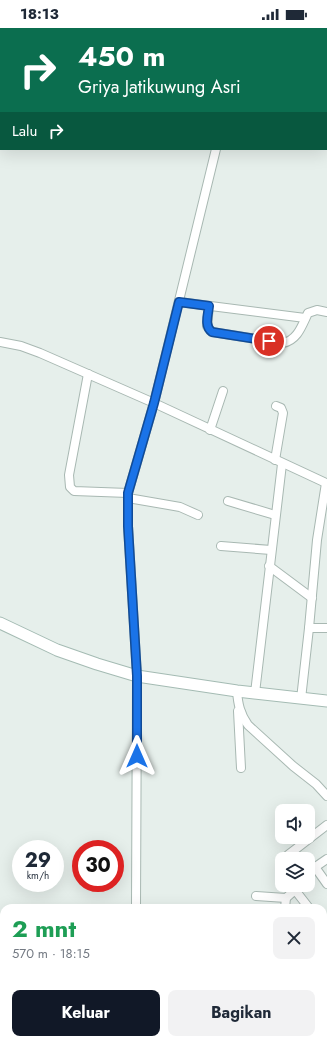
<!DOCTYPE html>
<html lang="id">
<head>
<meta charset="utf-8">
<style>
	:root { --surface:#fff; --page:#f2f2f3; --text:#1f2937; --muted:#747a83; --accent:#111827 }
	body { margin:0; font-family:Jost,sans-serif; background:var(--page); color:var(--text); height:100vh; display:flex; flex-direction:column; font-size:15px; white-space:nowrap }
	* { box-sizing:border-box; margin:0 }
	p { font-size:13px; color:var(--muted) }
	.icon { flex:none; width:22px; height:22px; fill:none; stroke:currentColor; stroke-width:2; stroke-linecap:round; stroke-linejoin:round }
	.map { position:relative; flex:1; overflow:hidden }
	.panel { position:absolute; left:0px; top:876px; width:327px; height:140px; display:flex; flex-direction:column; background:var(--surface); border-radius:12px 12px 0 0; box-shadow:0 4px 16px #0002 }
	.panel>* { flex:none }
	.top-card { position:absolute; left:0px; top:0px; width:327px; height:122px; box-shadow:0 4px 16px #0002; background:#0b6e4f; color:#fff; overflow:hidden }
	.controls { position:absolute; left:275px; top:776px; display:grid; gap:8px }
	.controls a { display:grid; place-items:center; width:40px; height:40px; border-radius:8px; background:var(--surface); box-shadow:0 4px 16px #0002; font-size:20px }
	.speed { position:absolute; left:12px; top:812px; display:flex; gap:8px; font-size:20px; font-weight:700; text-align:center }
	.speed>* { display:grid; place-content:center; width:52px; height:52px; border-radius:50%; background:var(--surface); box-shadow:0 4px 16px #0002; line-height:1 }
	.speed small { font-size:10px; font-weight:400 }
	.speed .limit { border:6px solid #d22; background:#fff; color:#111 }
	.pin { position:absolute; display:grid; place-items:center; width:34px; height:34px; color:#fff; margin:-17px; border:2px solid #fff; border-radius:50%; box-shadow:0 1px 4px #0007 }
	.me { position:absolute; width:44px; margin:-22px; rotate:0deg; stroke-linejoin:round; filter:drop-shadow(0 0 3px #0008) }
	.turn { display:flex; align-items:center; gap:14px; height:84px; padding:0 12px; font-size:18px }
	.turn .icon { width:52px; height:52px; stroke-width:2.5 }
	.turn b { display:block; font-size:28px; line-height:34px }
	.then { display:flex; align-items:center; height:38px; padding:0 12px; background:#0003; gap:8px; font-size:15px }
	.round { display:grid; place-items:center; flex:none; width:42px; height:42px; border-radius:8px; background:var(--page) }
	.summary { display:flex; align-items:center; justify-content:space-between; height:68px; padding:0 12px }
	h1 { font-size:24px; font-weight:700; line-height:30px; color:#1e9e55 }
	.button { display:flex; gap:8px; margin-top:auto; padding:8px 12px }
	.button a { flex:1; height:46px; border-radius:8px; background:var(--accent); color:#fff; font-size:16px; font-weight:700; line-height:46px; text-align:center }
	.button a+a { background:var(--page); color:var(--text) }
	.status { display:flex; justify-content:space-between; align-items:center; height:28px; padding:0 20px; background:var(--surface); direction:ltr }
	.status svg { height:11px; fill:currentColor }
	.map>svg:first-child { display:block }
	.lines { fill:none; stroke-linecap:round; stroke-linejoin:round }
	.street-casing { stroke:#a8b8b2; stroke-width:10 }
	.secondary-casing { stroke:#a4bbb3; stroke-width:13 }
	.street { stroke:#fff; stroke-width:8 }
	.secondary { stroke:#fff; stroke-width:11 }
	.route-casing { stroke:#114b97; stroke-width:10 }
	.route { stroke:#1a73e8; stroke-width:7 }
</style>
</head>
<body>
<div class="status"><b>18:13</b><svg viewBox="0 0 49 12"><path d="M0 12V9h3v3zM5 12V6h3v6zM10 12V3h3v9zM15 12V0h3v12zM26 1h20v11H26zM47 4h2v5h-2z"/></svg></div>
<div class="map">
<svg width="327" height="1016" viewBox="0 0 327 1016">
	<rect width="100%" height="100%" fill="#e6efeb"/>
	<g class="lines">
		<g class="street-casing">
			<g id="street">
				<path d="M245,1V0"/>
				<path d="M179,274L305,290"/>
				<path d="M209,278L207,298L212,304L283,315C298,312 302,297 308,285L317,282L327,284"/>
				<path d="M0,314L21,318L40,325L154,375L326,455L317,512L309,600L301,671"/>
				<path d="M88,346L69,447L70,459L74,463L128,465"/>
				<path d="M210,402L223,363"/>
				<path d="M275,432L283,385L281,380L276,378"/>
				<path d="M128,470L180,479L198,487"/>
				<path d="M228,473L275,487"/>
				<path d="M221,518L271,522"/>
				<path d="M269,538L312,570"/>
				<path d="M309,600H327"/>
				<path d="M237,663C238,676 240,686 248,697L293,738L316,756L327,768"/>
				<path d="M255,665L282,436"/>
				<path d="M238,683L241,740"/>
				<path d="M286,831L288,827L327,797"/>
				<path d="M315,839L327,856"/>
				<path d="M308,844L327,831"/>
				<path d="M295,862L309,880"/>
				<path d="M256,868L286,870"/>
				<path d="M136,880L137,648L128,498V465L154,375L216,121"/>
				<path d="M285,880L286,870L295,862L294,857"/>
				<path d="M323,898L327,903"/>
				<path d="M323,940L327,945"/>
				<path d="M0,973L2,964"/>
				<path d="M323,986L327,991"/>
				<path d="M43,1016L44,1012"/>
				<path d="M113,1016V1012"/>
			</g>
		</g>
		<g class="secondary-casing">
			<path id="secondary" d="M0,595L57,622L97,636L137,648L237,663L327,673"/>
		</g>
		<use href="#street" class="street"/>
		<use href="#secondary" class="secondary"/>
	</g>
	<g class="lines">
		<g class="route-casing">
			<path id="route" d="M137,728V648L128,498V465L154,375L179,274L209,278C208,287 204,298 212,304L269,313"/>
		</g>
		<use href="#route" class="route"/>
	</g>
</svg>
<div class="controls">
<a><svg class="icon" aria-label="sound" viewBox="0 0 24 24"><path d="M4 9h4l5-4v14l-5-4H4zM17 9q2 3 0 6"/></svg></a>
<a><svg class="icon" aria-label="layers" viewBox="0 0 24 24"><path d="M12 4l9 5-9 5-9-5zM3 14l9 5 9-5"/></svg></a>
</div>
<div class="speed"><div>29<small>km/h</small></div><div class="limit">30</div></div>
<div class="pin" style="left:269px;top:313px;background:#d93025"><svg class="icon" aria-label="arrive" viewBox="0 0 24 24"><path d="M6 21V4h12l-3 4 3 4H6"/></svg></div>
<svg class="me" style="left:137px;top:728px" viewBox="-20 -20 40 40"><path d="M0-17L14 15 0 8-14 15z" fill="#1a73e8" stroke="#fff" stroke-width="4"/></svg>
<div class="top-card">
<div class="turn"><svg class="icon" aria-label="right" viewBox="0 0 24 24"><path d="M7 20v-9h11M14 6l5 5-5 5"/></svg><div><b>450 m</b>Griya Jatikuwung Asri</div></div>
<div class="then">Lalu<svg class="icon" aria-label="right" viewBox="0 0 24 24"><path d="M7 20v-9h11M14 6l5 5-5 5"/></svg></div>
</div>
<section class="panel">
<div class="summary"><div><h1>2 mnt</h1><p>570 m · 18:15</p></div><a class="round"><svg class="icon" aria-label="close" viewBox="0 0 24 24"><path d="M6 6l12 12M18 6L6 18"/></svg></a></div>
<div class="button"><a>Keluar</a><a>Bagikan</a></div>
</section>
</div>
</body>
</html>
